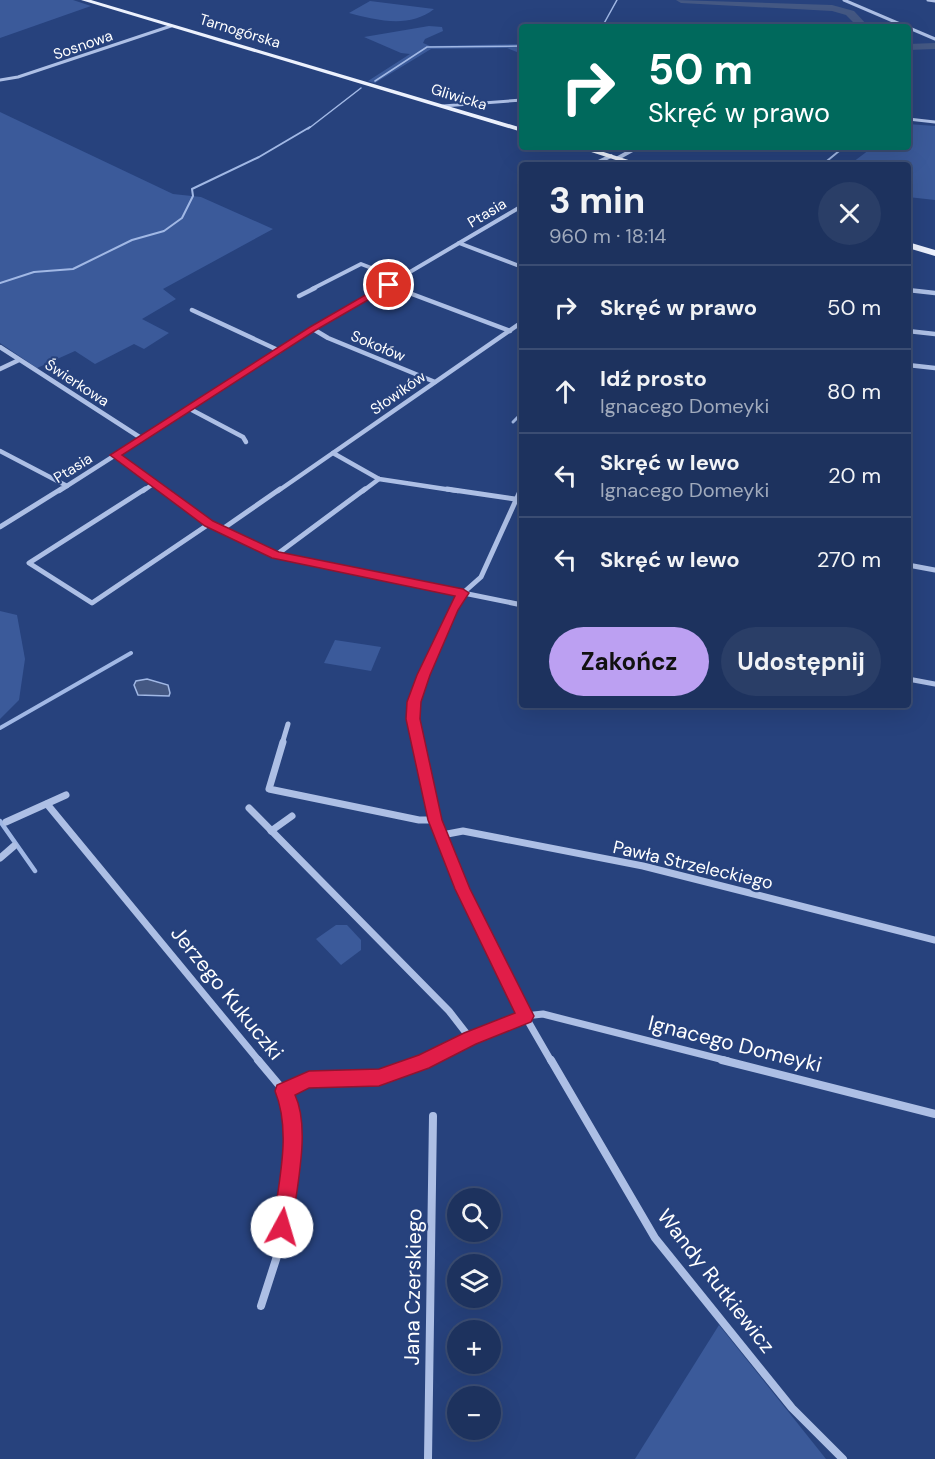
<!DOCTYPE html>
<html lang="pl">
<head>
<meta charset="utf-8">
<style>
	:root { --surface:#1d325e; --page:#2a3e67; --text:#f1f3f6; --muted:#a0aabc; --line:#3b4d73; --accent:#bca0f2 }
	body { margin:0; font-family:"DM Sans",sans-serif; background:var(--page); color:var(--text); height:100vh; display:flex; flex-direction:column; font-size:22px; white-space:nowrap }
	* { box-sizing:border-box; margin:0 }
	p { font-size:20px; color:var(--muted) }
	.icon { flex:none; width:33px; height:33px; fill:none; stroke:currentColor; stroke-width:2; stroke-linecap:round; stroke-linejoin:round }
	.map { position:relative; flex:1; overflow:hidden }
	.side { position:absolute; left:519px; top:162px; width:392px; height:546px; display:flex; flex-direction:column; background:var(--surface); border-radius:6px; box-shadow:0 6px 24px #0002,0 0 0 2px var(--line) }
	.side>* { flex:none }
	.top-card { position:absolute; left:519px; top:24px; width:392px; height:126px; border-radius:6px; box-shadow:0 6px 24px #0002,0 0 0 2px var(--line); background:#00695c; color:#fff; overflow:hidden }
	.buttons { position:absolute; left:447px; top:1188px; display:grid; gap:12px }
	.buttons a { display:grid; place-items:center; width:54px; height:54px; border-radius:50%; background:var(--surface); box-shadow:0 6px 24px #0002,0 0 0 2px var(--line); font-size:30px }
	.pin { position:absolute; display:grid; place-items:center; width:51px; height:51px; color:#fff; margin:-26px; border:3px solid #fff; border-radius:50%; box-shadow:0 2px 6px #0007 }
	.me { position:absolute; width:66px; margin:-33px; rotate:6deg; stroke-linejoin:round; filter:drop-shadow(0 0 4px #0008) }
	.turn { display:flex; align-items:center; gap:21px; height:126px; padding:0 30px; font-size:27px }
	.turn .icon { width:78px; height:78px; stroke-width:2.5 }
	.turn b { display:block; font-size:42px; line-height:51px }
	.round { display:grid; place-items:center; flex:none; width:63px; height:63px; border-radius:32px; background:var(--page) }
	.summary { display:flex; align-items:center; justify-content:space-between; height:102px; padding:0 30px }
	h1 { font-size:36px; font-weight:700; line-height:45px }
	.cta { display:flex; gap:12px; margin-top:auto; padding:12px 30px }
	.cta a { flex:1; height:69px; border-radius:36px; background:var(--accent); color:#111; font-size:24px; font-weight:700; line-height:69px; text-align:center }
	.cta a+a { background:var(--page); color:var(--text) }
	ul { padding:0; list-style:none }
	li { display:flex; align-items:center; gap:18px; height:84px; padding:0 30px; border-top:2px solid var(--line) }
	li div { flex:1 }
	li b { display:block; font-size:22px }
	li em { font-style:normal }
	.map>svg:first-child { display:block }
	.green { fill:#3b5a9a }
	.water { fill:#445883; stroke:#a1b8e5; stroke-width:1.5 }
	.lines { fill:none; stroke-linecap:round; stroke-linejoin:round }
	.stream-far4 { stroke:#a1b8e5; stroke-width:1.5 }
	.stream-far3 { stroke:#a1b8e5; stroke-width:2 }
	.stream-far2 { stroke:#a1b8e5; stroke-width:3 }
	.stream-far1 { stroke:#a1b8e5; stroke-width:4 }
	.stream { stroke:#a1b8e5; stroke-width:4.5 }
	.river { fill:#445883; fill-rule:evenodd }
	.street-far5 { stroke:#adbfe5; stroke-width:3 }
	.street-far4 { stroke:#adbfe5; stroke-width:4 }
	.street-far3 { stroke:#adbfe5; stroke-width:4.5 }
	.street-far2 { stroke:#adbfe5; stroke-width:5 }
	.street-far1 { stroke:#adbfe5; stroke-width:7 }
	.street { stroke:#adbfe5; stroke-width:8 }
	.primary { fill:#ecf1fd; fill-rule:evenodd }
	.route { fill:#e11d48; stroke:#92132f; stroke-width:1.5 }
	.labels { text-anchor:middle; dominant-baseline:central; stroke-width:4.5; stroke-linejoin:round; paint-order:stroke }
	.far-street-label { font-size:15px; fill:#fff; stroke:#27427d }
	.street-label { font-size:18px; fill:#fff; stroke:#27427d }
	.near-street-label { font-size:21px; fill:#fff; stroke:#27427d }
</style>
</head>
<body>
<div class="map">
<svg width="935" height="1459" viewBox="0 0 935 1459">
	<rect width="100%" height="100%" fill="#27427d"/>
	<g class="green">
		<path d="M0,0H73L91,6L0,38Z"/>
		<path d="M370,1L434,9C409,29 376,20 349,13Z"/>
		<path d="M429,26L442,27L443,31L425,39L423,43L430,46L522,44V54L507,48L431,49L375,83L368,81L410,54L401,53L364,37Z"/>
		<path d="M0,112L173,194L201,197L273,229L163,289L176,299L142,319L169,333L144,349L134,344L95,364L75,351L37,368L0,343Z"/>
		<path d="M908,124L935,126V200L908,197V165H849L873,147H908Z"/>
		<path d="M0,611L17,615L25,659L19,700L0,719Z"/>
		<path d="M335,640L381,647L371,671L324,663Z"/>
		<path d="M336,925H347L361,940V950L341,965L316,939Z"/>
		<path d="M719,1325L826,1459H635Z"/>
	</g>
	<path class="water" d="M147,679L168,685L170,693L169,696L138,695L134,685L136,681Z"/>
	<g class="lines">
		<g class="stream-far4">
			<path d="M602,27L617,0"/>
			<path d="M908,49L914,47"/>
			<path d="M375,81L427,47L522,46"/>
			<path d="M308,129L361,88"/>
		</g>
		<g class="stream-far3">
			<path d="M822,165L844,147"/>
			<path d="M0,283L34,272L73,269L132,240L164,231L182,218L193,196L192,189L259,157L310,127"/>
		</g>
		<path class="stream-far2" d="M513,422L522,413"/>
		<path class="stream-far1" d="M0,728L131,653"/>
		<path class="stream" d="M0,821L35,871"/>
		<g class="river">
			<path d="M676,0L832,5L854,11L869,27H858L846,15L832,11L681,3Z"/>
			<path d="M935,43V49L908,50V44Z"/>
		</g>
		<g class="street-far5">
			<path d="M844,0L935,39"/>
			<path d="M928,0L935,1"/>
			<path d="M0,80L18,77L171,26"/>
			<path d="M443,106L522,100"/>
			<path d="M908,119L935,122"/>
		</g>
		<g class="street-far4">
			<path d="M618,158L638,147"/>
			<path d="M592,165L611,156"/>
			<path d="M459,243L522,267"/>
			<path d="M389,285L400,289"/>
			<path d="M312,289L361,264L400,279"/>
			<path d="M381,289L522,206"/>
		</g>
		<g class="street-far3">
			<path d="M396,288L510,331"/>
			<path d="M908,290L935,293"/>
			<path d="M299,296L315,288"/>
			<path d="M192,310L280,351"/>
			<path d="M313,329L328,338L435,382"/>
			<path d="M908,331L935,334"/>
			<path d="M0,347L141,438"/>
			<path d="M908,365L935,368"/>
			<path d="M0,369L19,360"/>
			<path d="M190,409L243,437L246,442"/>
			<path d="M0,451L67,486"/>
			<path d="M333,453L379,479L458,491"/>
			<path d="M115,455L163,491"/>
			<path d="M59,491L313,329L383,288"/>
			<path d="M143,491L153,484"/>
			<path d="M278,491L522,322"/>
			<path d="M363,491L379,479"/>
			<path d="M520,491L522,487"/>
		</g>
		<g class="street-far2">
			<path d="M145,489L29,563L92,603L209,524"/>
			<path d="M161,489L209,524L276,555L522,605"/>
			<path d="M447,489L522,500"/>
			<path d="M0,527L61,489"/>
			<path d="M221,530L280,489"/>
			<path d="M276,555L365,489"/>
			<path d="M908,565L935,570"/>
			<path d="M908,679L935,684"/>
			<path d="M282,744L288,724"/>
			<path d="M418,744L413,719L414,702L452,610L463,593L481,577L521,489"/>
		</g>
		<g class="street-far1">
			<path d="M283,742L269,789L419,820H435"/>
			<path d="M418,742L435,820L463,889L525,1016L543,1014L728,1061"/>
			<path d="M47,804L259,1061"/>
			<path d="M249,808L449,1011L470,1038"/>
			<path d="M6,822L66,795"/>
			<path d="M271,831L292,816"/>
			<path d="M442,835L463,831L643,866L935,940"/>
			<path d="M0,858L14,846"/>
			<path d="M425,1061L470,1038L525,1016L551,1061"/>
		</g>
		<g class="street">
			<path d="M258,1060L284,1091L291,1106L293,1127L280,1247L261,1306"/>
			<path d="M551,1060L655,1238L792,1408L843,1459"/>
			<path d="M722,1060L935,1114"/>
			<path d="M284,1091L309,1080L379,1078L428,1060"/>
			<path d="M428,1459L433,1116"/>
		</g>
		<g class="primary">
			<path d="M81,0H91L522,128V132Z"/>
			<path d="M576,147H588L644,165H631Z"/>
			<path d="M908,242L935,250V256L908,248Z"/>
		</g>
	</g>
	<path class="route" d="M386,283L394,285L316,330L122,455L213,521L279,552L463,589L469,593L458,610L430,675L421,702L420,719L442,820L470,889L534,1016L531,1022L476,1044L429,1068L379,1086L309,1088L295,1095C311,1129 296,1189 292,1227L289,1234L282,1237L276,1234L273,1227C278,1183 292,1133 275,1091L277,1085L309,1071L379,1069L419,1055L464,1033L515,1013L455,889L428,820L406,719L407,702L417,675L455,596L272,558L205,526L110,455L310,327Z"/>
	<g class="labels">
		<g class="far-street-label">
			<text transform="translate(240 31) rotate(17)">Tarnogórska</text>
			<text transform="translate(83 45) rotate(-19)">Sosnowa</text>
			<text transform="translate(459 97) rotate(17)">Gliwicka</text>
			<text transform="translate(487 213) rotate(-31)">Ptasia</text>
			<text transform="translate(378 346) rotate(23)">Sokołów</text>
			<text transform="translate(77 383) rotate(33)">Świerkowa</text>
			<text transform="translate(398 393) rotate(-35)">Słowików</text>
			<text transform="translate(73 468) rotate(-32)">Ptasia</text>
		</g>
		<g class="street-label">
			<text transform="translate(693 865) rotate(13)">Pawła Strzeleckiego</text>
		</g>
		<g class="near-street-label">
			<text transform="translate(227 993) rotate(51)">Jerzego Kukuczki</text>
			<text transform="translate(735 1044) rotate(14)">Ignacego Domeyki</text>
			<text transform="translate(716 1281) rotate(52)">Wandy Rutkiewicz</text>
			<text transform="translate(413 1287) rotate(-89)">Jana Czerskiego</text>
		</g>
	</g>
</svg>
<div class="buttons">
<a><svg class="icon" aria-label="search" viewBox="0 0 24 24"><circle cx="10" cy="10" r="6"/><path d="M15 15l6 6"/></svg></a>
<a><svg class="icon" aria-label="layers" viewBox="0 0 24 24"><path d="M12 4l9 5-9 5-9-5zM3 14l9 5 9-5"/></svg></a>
<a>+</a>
<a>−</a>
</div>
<div class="pin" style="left:389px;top:285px;background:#d93025"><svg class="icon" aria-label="arrive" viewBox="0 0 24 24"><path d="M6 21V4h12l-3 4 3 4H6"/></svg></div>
<svg class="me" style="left:282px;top:1227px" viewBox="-20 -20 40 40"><circle r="19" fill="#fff"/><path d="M0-13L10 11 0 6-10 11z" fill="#e11d48"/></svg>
<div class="top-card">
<div class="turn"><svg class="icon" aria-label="right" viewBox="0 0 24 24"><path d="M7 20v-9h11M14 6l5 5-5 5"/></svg><div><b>50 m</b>Skręć w prawo</div></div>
</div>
<section class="side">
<div class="summary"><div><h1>3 min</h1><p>960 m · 18:14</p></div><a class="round"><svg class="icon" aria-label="close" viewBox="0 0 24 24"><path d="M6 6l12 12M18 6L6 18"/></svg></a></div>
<ul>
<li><svg class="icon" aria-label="right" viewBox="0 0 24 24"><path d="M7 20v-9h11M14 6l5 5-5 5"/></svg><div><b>Skręć w prawo</b></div><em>50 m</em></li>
<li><svg class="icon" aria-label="ahead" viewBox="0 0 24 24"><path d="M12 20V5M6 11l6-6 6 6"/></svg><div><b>Idź prosto</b><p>Ignacego Domeyki</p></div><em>80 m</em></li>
<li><svg class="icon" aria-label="left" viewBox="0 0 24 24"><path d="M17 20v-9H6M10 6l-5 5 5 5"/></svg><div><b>Skręć w lewo</b><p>Ignacego Domeyki</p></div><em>20 m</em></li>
<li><svg class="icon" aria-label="left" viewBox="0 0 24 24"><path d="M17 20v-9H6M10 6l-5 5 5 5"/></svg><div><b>Skręć w lewo</b></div><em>270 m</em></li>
</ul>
<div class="cta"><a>Zakończ</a><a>Udostępnij</a></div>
</section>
</div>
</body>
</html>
